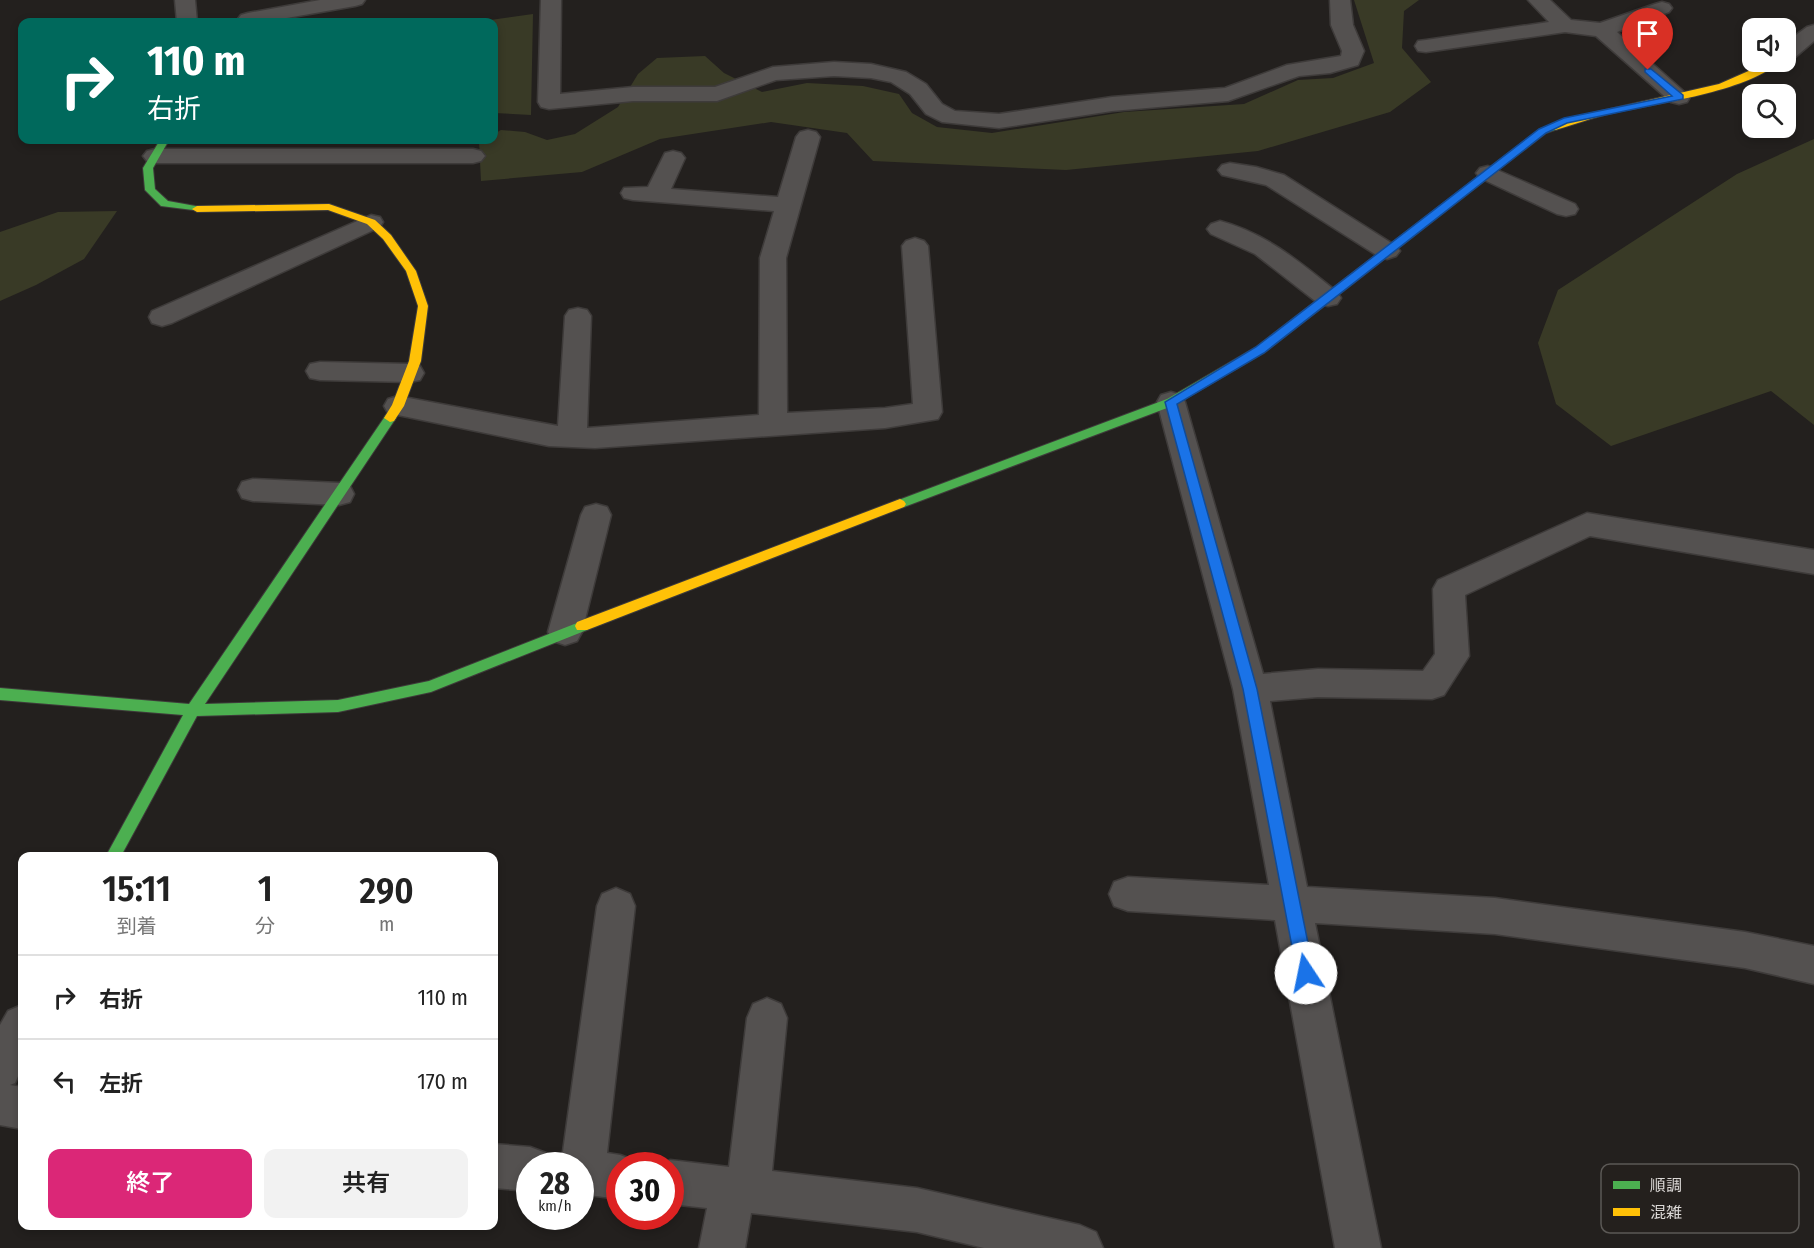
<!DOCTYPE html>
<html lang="ja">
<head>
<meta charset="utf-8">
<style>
	:root { --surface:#fff; --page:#f2f2f2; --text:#222; --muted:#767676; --line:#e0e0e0; --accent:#db2777 }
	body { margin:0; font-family:"Fira Sans Condensed","Noto Sans JP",sans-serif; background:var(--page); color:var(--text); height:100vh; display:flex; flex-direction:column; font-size:22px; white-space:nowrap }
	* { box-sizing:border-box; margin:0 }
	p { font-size:20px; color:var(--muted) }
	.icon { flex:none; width:33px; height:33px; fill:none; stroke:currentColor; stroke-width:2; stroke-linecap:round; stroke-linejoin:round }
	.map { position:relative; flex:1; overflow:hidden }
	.side { position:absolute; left:18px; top:852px; width:480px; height:378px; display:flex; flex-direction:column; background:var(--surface); border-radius:12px; box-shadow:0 3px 9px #0003 }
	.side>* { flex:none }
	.top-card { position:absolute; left:18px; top:18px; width:480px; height:126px; border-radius:12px; box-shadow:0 3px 9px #0003; background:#00695c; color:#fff; overflow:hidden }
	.tools { position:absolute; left:1742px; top:18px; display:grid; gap:12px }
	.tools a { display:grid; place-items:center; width:54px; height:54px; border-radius:12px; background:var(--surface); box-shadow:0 3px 9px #0003; font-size:30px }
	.speed { position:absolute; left:516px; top:1152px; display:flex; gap:12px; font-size:30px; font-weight:700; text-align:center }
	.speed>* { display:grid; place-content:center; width:78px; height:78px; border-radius:50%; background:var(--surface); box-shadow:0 3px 9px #0003; line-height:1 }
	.speed small { font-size:15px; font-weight:400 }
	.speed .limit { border:9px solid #d22; background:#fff; color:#111 }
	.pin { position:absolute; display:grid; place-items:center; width:51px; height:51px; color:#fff; margin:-62px -26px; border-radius:50% 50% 50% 0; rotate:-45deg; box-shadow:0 0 6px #0007 }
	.pin .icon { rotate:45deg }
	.me { position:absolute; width:66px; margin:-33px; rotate:349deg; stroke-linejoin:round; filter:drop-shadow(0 0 4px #0008) }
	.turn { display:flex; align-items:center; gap:21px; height:126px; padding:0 30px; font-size:27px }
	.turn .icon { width:78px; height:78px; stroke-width:2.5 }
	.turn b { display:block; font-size:42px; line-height:51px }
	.eta { display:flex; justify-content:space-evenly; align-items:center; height:102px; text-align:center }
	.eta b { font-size:36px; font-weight:600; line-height:42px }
	.button { display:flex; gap:12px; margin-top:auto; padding:12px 30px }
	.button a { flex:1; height:69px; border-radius:12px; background:var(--accent); color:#fff; font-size:24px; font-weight:600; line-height:69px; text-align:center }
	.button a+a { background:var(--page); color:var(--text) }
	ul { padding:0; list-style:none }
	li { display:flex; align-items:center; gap:18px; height:84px; padding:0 30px; border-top:2px solid var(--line) }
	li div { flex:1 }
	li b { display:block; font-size:22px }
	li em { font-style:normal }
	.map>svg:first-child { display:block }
	.green { fill:#393a26 }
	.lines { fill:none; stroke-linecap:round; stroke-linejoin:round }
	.street-casing { stroke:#3e3b3a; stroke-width:3 }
	.fast-casing { stroke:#3e3b3a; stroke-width:2 }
	.slow-casing { stroke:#3e3b3a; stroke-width:2 }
	.street { fill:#545150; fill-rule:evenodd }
	.fast { fill:#4caf50; fill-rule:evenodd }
	.slow { fill:#ffc107; fill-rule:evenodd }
	.route { fill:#1a73e8; stroke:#114b97; stroke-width:1.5 }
	.key { fill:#24201d; stroke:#5b5855; stroke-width:1.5 }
	.key-label { font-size:16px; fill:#dcd9d7 }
</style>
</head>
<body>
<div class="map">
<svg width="1814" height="1248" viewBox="0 0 1814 1248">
	<rect width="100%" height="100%" fill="#23201e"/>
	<g class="green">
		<path d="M1354,0H1419L1404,11L1402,48L1431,82L1390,112L1258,151L1066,170L873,161L847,133L771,122L660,139L582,172L481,181L479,141L494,140V134L501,130L525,132L547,140L575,134L618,107L638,74L657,58L705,56L724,73L762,92L807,83L863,86L899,94L912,113L937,127L992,133L1124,112L1244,104L1298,80L1333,78L1374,63Z"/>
		<path d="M533,14L531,115L494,113V22H476Z"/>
		<path d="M1814,139V425L1771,391L1611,446L1556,404L1538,343L1558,290L1737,174Z"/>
		<path d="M117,211L84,259L36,285L0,301V232L58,212Z"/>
	</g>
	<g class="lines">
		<g class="street-casing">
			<g id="street">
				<path d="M175,0H195L197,22H177Z"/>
				<path d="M320,0H365L362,4L355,6L264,22H240L238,19L241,15L248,13Z"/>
				<path d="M541,0H561L560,94L633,87H715L773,67L834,62L871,64L906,72L926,84L942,104L955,111L999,114L1112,97L1225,88L1287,65L1341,56L1342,51L1331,25L1330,0H1350L1353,25L1364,51L1358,65L1330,73L1299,76L1228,101L1112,111L999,128L942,122L926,114L910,94L891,82L871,78L834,76L776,80L717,101H633L549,109L541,107L538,102Z"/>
				<path d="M1528,0H1550L1571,20L1600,23L1655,4L1662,2L1669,4L1672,8L1669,12L1617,32L1690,97L1687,102L1679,104L1671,102L1596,36L1565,32L1426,52L1418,51L1415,46L1418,41L1426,40L1549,22Z"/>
				<path d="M1814,25V41L1793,59L1785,60V43L1807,27Z"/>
				<path d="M808,130L816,132L820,137L786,258L787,413L885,408L913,404L902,246L906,241L915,238L924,241L928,246L942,412L938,419L885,428L595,448L549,446L388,413L384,406L388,399L398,396L558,426L565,316L569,310L578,308L587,310L591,316L587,428L759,415L760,258L774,211L633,200L624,198L621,193L624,188L648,187L665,153L673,151L681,153L685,158L671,189L778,197L796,137L800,132Z"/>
				<path d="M155,149H473L481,151L485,156L481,161L473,163H155L147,161L143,156L147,151Z"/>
				<path d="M1230,163L1256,167L1284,175L1396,246L1400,251L1396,256L1387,259L1378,256L1266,185L1222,175L1218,170L1222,165Z"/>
				<path d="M1488,166L1575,204L1578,209L1575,214L1566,216L1557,214L1480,178L1476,173L1480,168Z"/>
				<path d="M371,215L380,217L383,222L380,227L172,323L162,326L152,323L149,317L152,311Z"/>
				<path d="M1220,221C1266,233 1301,263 1337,292L1341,298L1337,304L1328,306L1319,304L1255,254L1211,234L1207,229L1211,224Z"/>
				<path d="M320,362L410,364L420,366L424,373L420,380L410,382L320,380L310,378L306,371L310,364Z"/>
				<path d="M1171,392L1181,395L1185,402L1263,674L1318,669L1423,671L1435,654L1433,589L1438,580L1587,513L1814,550V574L1590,536L1465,595L1469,656L1444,695L1432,699L1318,697L1270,701L1307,887L1495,898L1745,932L1814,946V984L1745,968L1495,934L1315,923L1381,1248H1335L1275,920L1128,911L1114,906L1109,894L1114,882L1128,877L1269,885L1233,689L1157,402L1161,395Z"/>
				<path d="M253,479L339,483L350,486L354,494L350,502L339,505L253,501L242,498L238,490L242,482Z"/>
				<path d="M596,504L607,507L611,515L582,632L577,641L565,645L553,641L548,632L581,515L585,507Z"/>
				<path d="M616,888L630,894L635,906L607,1153L620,1155L636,1161L637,1166H620V1199L580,1194V1166H561L597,906L602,894Z"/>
				<path d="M767,998L781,1004L787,1018L772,1171L917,1188L1080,1225L1096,1232L1103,1248H984L917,1232L751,1213L745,1248H699L707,1208L670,1204V1166H657L670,1160L729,1167L747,1018L753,1004Z"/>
				<path d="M22,1005V1067L15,1083L10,1085L22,1087V1129L0,1125V1025L8,1011Z"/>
				<path d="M494,1144L530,1147L546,1153L550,1166H530V1191L494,1188Z"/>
			</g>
		</g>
		<g class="fast-casing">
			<g id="fast">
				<path d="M1555,124L1558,125V129L1546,133L1264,353L1175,405L904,507H896L894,504L896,501L1167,399L1256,347L1540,129Z"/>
				<path d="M160,140H169L153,168L155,189L168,201L201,207V211L161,206L145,190L143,168Z"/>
				<path d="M390,414L394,415L396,418L394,421L205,704L338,700L429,681L582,621L587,622L589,626L587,630L431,692L338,712L197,716L121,856H106L183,715L0,700V688L189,704L386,415Z"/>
			</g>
		</g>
		<g class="slow-casing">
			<g id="slow">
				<path d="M1769,62H1779C1746,92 1658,103 1613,113C1593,117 1574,125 1555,130L1550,127L1579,116L1719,84Z"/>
				<path d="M329,204L375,220L391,235L416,271L428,306L421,361L404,406L394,421L390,422L384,418L392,405L409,361L418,306L406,271L383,239L367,224L328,210L197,212L192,209L197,206Z"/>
				<path d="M900,499L904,501L906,504L904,507L587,630H577L575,626L577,622Z"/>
			</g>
		</g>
		<use href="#street" class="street"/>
		<use href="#fast" class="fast"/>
		<use href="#slow" class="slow"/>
	</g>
	<path class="route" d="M1645,69H1651L1683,95V99L1567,123L1546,133L1264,353L1177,404L1257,689L1314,973L1311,979L1306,981L1300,979L1297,973L1243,689L1165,402L1256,347L1539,129L1564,118L1672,96L1645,72Z"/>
	<rect x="1601" y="1164" width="198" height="69" rx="9" class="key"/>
	<rect x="1613" y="1181" width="27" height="8" fill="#4caf50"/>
	<rect x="1613" y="1208" width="27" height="8" fill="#ffc107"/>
	<g class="key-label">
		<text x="1650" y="1191">順調</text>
		<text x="1650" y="1218">混雑</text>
	</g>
</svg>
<div class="tools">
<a><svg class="icon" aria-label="sound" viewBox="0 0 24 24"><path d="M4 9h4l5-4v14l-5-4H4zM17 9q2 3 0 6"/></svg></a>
<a><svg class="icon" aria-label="search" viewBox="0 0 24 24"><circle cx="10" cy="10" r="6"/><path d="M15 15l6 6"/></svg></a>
</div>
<div class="speed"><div>28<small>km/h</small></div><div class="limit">30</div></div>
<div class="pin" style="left:1648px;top:70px;background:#d93025"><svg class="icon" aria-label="arrive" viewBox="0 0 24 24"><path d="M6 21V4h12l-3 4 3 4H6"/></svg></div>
<svg class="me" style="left:1306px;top:973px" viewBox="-20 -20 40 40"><circle r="19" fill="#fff"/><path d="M0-13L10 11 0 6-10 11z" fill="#1a73e8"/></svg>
<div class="top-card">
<div class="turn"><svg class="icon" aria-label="right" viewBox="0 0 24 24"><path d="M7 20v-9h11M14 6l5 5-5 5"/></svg><div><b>110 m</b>右折</div></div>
</div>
<section class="side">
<div class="eta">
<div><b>15:11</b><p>到着</p></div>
<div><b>1</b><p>分</p></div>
<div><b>290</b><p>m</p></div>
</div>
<ul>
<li><svg class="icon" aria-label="right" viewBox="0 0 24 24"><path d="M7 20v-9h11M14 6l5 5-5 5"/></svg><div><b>右折</b></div><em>110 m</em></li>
<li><svg class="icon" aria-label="left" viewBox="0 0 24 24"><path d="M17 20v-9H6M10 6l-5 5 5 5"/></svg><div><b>左折</b></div><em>170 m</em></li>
</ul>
<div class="button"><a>終了</a><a>共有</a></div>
</section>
</div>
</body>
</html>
